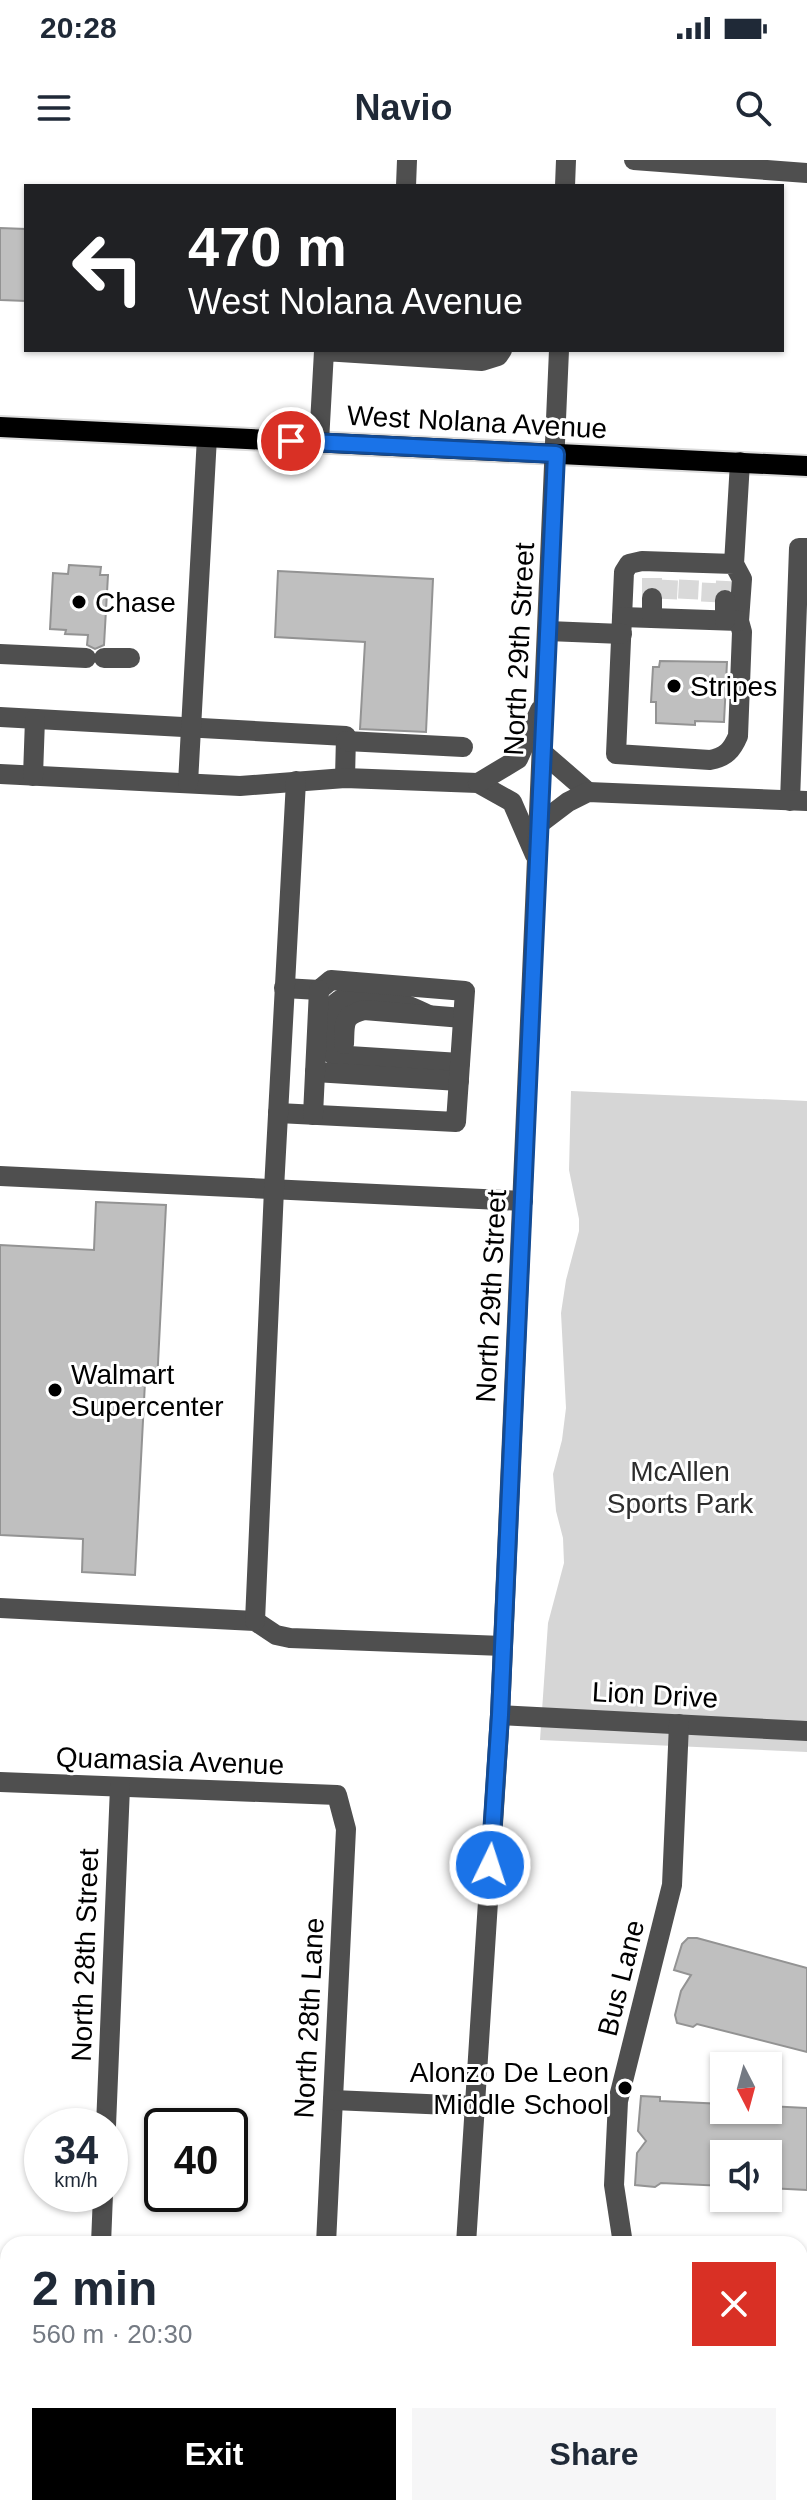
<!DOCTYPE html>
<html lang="en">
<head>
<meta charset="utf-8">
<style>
	:root { --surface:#fff; --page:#f6f6f7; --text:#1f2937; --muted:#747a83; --accent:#000 }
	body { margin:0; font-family:Arial,sans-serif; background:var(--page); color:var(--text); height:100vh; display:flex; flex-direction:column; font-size:30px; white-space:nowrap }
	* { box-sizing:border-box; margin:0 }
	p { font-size:26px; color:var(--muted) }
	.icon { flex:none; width:44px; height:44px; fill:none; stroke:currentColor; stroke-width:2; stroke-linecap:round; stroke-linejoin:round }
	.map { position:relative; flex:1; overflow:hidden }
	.side { position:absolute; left:0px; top:2076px; width:808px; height:280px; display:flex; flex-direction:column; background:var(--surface); border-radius:24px 24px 0 0; box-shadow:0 2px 6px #0004 }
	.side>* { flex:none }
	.banner { position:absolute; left:24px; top:24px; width:760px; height:168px; border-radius:0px; box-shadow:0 2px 6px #0004; background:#202124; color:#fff; overflow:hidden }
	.needle { width:52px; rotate:174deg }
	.fabs { position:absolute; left:710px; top:1892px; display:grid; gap:16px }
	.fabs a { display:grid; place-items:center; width:72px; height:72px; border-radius:0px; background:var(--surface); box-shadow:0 2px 6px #0004; font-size:40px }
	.speed { position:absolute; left:24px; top:1948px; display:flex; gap:16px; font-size:40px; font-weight:700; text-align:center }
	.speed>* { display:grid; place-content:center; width:104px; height:104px; border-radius:50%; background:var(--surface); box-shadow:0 2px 6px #0004; line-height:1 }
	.speed small { font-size:20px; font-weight:400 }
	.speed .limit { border:4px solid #111; border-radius:12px; background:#fff; color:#111 }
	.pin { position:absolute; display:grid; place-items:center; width:68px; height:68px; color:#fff; margin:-34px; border:4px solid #fff; border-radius:50%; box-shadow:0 2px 8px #0007 }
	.me { position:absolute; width:88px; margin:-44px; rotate:4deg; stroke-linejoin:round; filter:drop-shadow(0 0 6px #0008) }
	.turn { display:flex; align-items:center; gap:28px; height:168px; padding:0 32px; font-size:36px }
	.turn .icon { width:104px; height:104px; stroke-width:2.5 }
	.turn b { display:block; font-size:56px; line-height:68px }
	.round { display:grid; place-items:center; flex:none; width:84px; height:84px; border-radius:0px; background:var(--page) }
	.head { display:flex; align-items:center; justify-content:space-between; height:136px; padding:0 32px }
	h1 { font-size:48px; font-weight:800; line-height:60px }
	.cta { display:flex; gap:16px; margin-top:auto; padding:16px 32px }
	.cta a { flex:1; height:92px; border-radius:0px; background:var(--accent); color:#fff; font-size:32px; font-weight:800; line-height:92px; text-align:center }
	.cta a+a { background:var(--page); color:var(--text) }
	.status { display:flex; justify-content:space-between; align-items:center; height:56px; padding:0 40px; background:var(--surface); direction:ltr }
	.status svg { height:22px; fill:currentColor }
	header { display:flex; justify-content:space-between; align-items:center; height:104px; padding:0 32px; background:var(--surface); font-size:36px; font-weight:800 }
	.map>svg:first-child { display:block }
	.green { fill:#d6d6d6 }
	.building { fill:#bfbfbf; stroke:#939393; stroke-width:2 }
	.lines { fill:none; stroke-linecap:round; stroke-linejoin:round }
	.minor-tunnel { stroke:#d9d9d9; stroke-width:20; stroke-dasharray:20 10; stroke-linecap:butt }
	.major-casing { stroke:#dbdbdb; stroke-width:24 }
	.path { stroke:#717171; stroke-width:4; stroke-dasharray:2 4; stroke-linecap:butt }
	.minor { stroke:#4f4f4f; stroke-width:20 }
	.major { stroke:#000; stroke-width:20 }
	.route-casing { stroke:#114b97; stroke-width:20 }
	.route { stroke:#1a73e8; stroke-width:14 }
	.poi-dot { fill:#000; stroke:#fff; stroke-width:3 }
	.labels { text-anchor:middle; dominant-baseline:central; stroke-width:6; stroke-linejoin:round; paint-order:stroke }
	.street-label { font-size:28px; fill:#000; stroke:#fff }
	.poi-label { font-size:28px; fill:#000; stroke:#fff; text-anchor:start }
	.park-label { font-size:28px; fill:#2d2d2d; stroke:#fff }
</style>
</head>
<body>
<div class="status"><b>20:28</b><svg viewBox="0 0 49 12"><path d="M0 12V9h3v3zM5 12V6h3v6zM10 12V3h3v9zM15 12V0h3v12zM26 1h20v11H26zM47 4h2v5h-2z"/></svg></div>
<header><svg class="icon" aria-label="menu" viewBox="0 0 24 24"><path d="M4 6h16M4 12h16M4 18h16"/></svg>Navio<svg class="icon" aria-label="search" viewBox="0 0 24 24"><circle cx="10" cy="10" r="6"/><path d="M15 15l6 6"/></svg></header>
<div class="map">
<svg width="807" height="2356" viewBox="0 0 807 2356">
	<rect width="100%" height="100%" fill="#fff"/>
	<g class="green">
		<path d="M571,931L807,941V1592L540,1580L548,1463L564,1403L563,1378L556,1351L553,1314L562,1280L566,1248L561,1153L566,1120L579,1071V1059L569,1010Z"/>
		<path d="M807,2259V2356H506V2348H800V2260Z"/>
	</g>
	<g class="building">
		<path d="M0,68L26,69V141L0,140Z"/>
		<path d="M69,405L101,407L100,415H108L104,485L95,489L87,485L88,475L65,474L66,470L50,469L53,413L68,414Z"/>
		<path d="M278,411L433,419L426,572L360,569L365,482L275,477Z"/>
		<path d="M660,501L727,502L724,562L695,561V565L656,563V542H651L653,507H659Z"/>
		<path d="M96,1042L166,1045L157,1223L145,1222L135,1415L82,1412L83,1379L0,1375V1085L94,1090Z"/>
		<path d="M688,1778H697L807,1808V1892L697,1864L693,1867L677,1863L675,1855L681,1831L691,1815L674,1810L682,1784Z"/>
		<path d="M641,1936L660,1937V1941L724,1944V1950H768V1946L807,1948V2030L768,2028V1994H724V2026L661,2023L655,2027L635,2025L637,1993L646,1981L638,1971Z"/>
	</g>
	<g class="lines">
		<g class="minor-tunnel">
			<path d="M652,438V418"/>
			<path d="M667,439L668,420"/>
			<path d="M688,439L689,420"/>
			<path d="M725,440L726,421"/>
			<path d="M711,442L712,423"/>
		</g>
		<g class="major-casing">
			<path id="major" d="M0,267L807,306"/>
		</g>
		<path class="path" d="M800,2273H807"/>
		<g class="minor">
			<path d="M634,0L807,13"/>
			<path d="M406,26L407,0"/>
			<path d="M565,26L566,0"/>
			<path d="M319,282L324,191L482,201L498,196L502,190"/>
			<path d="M734,404L642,401L629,404L624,412L616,594L710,600C726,597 732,590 738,576L742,472L739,461L742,419L734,404L740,302"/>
			<path d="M622,457L739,461"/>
			<path d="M652,458V438"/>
			<path d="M725,460V440"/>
			<path d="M548,471L622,474"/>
			<path d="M0,494L86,498"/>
			<path d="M104,498H130"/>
			<path d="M0,557L346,576L345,618"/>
			<path d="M346,581L463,587"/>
			<path d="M543,593L588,632"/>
			<path d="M0,614L240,626L345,618L478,623L512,642L535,695"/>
			<path d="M33,616L35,559"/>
			<path d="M188,623L207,277"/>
			<path d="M478,623L518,599L540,550"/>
			<path d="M790,641L799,388H807"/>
			<path d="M539,664L568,642L588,632L807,641"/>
			<path d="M429,855C403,843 358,820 334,845L333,895L460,903"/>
			<path d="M344,884C345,863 342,856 364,850L463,858"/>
			<path d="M315,912L459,921"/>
			<path d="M278,953L456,962L465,831L331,820L319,830L284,828"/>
			<path d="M313,955L319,830"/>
			<path d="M0,1016L523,1041"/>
			<path d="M0,1448L255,1461L276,1475L290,1478L503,1486"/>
			<path d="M255,1461L274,1029L296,621"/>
			<path d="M500,1555L807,1571"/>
			<path d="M0,1622L337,1635L346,1669L326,2084"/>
			<path d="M333,1940L473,1946"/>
			<path d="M106,1966L120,1627"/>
			<path d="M101,2084L103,2034"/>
			<path d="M466,2084L500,1555L559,190"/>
			<path d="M623,2084L614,2025L618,1941L672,1725L679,1564"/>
			<path d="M0,2239H8"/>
			<path d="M800,2250L807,2249"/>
			<path d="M451,2356V2348"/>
		</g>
		<use href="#major" class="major"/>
	</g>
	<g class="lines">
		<g class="route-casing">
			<path id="route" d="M291,281L556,294L500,1555L490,1705"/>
		</g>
		<use href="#route" class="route"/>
	</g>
	<g class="poi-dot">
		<circle cx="79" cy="442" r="8"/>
		<circle cx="674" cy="526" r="8"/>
		<circle cx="55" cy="1230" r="8"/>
		<circle cx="625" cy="1928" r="8"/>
	</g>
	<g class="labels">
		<g class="street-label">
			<text transform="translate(477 262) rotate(3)">West Nolana Avenue</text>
			<text transform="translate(519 489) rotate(-87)">North 29th Street</text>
			<text transform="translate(491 1136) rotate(-87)">North 29th Street</text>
			<text transform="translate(655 1535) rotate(3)">Lion Drive</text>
			<text transform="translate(170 1601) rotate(2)">Quamasia Avenue</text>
			<text transform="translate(85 1795) rotate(-88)">North 28th Street</text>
			<text transform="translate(621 1818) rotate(-76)">Bus Lane</text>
			<text transform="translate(309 1858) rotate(-87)">North 28th Lane</text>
		</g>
		<g class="poi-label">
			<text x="95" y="442">Chase</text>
			<text x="690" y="526">Stripes</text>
			<text x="71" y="1214">Walmart<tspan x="71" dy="32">Supercenter</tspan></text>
			<text x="609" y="1912" text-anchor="end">Alonzo De Leon<tspan x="609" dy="32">Middle School</tspan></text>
		</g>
		<g class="park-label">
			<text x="680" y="1311">McAllen<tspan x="680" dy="32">Sports Park</tspan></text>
		</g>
	</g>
</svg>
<div class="fabs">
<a><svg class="needle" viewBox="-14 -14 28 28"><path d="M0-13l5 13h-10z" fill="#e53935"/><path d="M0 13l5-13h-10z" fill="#747a83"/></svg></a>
<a><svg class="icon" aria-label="sound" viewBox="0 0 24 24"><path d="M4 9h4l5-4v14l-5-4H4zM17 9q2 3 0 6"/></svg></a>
</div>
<div class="speed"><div>34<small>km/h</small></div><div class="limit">40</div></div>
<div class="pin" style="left:291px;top:281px;background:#d93025"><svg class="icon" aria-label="arrive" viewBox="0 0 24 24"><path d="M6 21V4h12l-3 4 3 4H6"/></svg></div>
<svg class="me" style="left:490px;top:1705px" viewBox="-20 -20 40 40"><circle r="17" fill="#1a73e8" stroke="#fff" stroke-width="3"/><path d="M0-11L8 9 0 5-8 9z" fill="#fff"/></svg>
<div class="banner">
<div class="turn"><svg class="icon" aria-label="left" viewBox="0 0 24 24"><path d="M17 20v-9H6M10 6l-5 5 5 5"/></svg><div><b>470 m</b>West Nolana Avenue</div></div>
</div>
<section class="side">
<div class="head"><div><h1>2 min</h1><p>560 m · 20:30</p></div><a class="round" style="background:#d93025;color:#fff"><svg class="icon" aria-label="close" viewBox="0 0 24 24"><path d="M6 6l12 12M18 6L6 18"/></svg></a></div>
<div class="cta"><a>Exit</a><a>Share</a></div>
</section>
</div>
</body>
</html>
